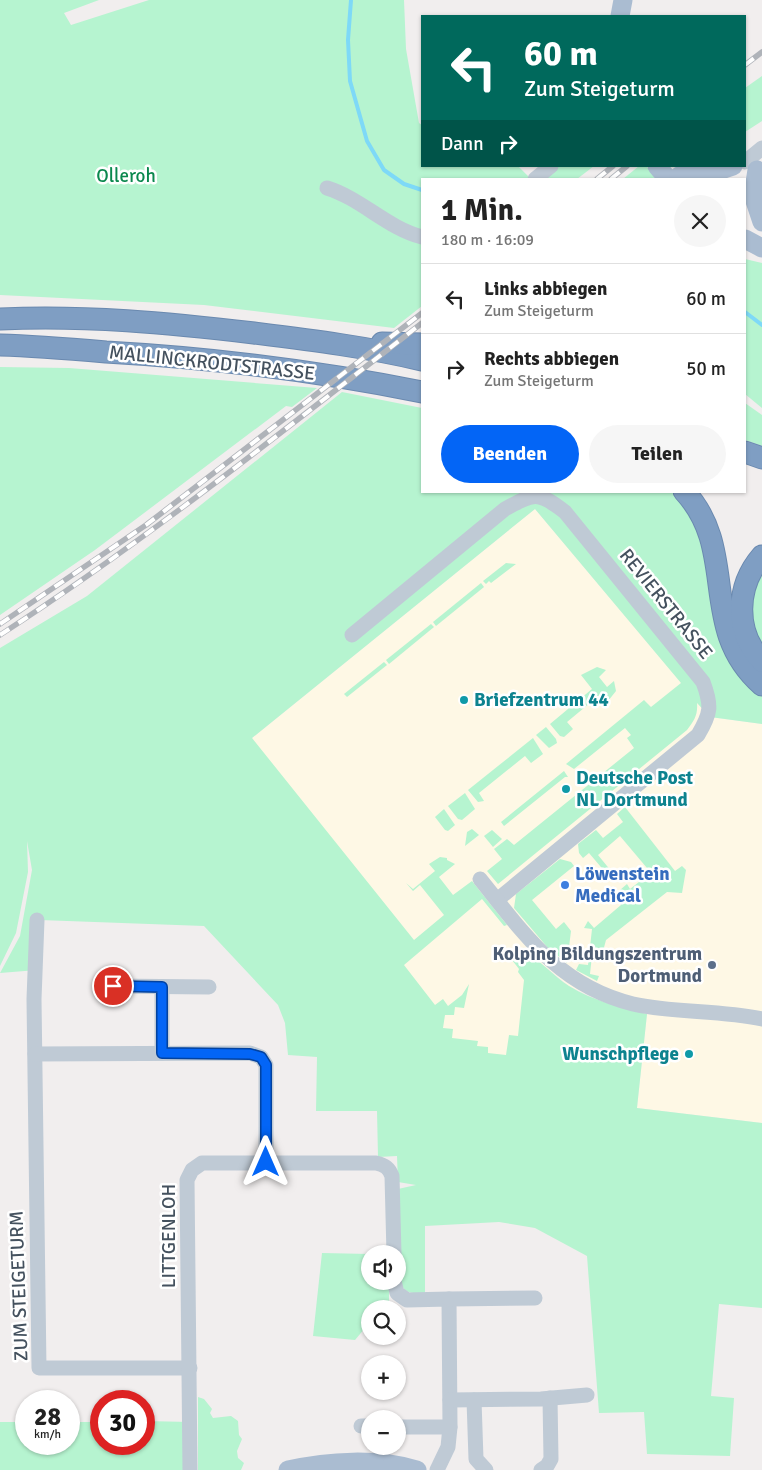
<!DOCTYPE html>
<html lang="de">
<head>
<meta charset="utf-8">
<style>
	:root { --surface:#fff; --page:#f6f6f6; --text:#222; --muted:#767676; --line:#e0e0e0; --accent:#0365f6 }
	body { margin:0; font-family:Signika,sans-serif; background:var(--page); color:var(--text); height:100vh; display:flex; flex-direction:column; font-size:19px; white-space:nowrap }
	* { box-sizing:border-box; margin:0 }
	p { font-size:16px; color:var(--muted) }
	.icon { flex:none; width:28px; height:28px; fill:none; stroke:currentColor; stroke-width:2; stroke-linecap:round; stroke-linejoin:round }
	.map { position:relative; flex:1; overflow:hidden }
	.panel { position:absolute; left:421px; top:178px; width:325px; height:315px; display:flex; flex-direction:column; background:var(--surface); border-radius:0px; box-shadow:0 1px 4px #0004 }
	.panel>* { flex:none }
	.banner { position:absolute; left:421px; top:15px; width:325px; height:152px; border-radius:0px; box-shadow:0 1px 4px #0004; background:#00695c; color:#fff; overflow:hidden }
	.buttons { position:absolute; left:361px; top:1245px; display:grid; gap:10px }
	.buttons a { display:grid; place-items:center; width:45px; height:45px; border-radius:50%; background:var(--surface); box-shadow:0 1px 4px #0004; font-size:25px }
	.speed { position:absolute; left:15px; top:1390px; display:flex; gap:10px; font-size:25px; font-weight:700; text-align:center }
	.speed>* { display:grid; place-content:center; width:65px; height:65px; border-radius:50%; background:var(--surface); box-shadow:0 1px 4px #0004; line-height:1 }
	.speed small { font-size:12px; font-weight:400 }
	.speed .limit { border:8px solid #d22; background:#fff; color:#111 }
	.pin { position:absolute; display:grid; place-items:center; width:42px; height:42px; color:#fff; margin:-21px; border:2px solid #fff; border-radius:50%; box-shadow:0 1px 5px #0007 }
	.me { position:absolute; width:55px; margin:-28px; rotate:0deg; stroke-linejoin:round; filter:drop-shadow(0 0 4px #0008) }
	.turn { display:flex; align-items:center; gap:18px; height:105px; padding:0 20px; font-size:22px }
	.turn .icon { width:65px; height:65px; stroke-width:2.5 }
	.turn b { display:block; font-size:35px; line-height:42px }
	.then { display:flex; align-items:center; height:48px; padding:0 20px; background:#0003; gap:10px; font-size:19px }
	.round { display:grid; place-items:center; flex:none; width:52px; height:52px; border-radius:26px; background:var(--page) }
	.headline { display:flex; align-items:center; justify-content:space-between; height:85px; padding:0 20px }
	h1 { font-size:30px; font-weight:700; line-height:38px }
	.primary-button { display:flex; gap:10px; margin-top:auto; padding:10px 20px }
	.primary-button a { flex:1; height:58px; border-radius:30px; background:var(--accent); color:#fff; font-size:20px; font-weight:700; line-height:58px; text-align:center }
	.primary-button a+a { background:var(--page); color:var(--text) }
	ul { padding:0; list-style:none }
	li { display:flex; align-items:center; gap:15px; height:70px; padding:0 20px; border-top:1px solid var(--line) }
	li div { flex:1 }
	li b { display:block; font-size:19px }
	li em { font-style:normal }
	.map>svg:first-child { display:block }
	.commercial { fill:#fef8e5 }
	.green { fill:#b6f4d0 }
	.lines { fill:none; stroke-linecap:round; stroke-linejoin:round }
	.stream { stroke:#7ed9f7; stroke-width:4 }
	.highway-casing { stroke:#6a89af; stroke-width:23 }
	.minor { stroke:#bfcad5; stroke-width:15 }
	.major { stroke:#aabcd1; stroke-width:19 }
	.highway { stroke:#7f9ec3; stroke-width:21 }
	.rail-casing { stroke:#afb3b9; stroke-width:5.5 }
	.rail { stroke:#fff; stroke-width:4; stroke-dasharray:11; stroke-linecap:butt }
	.route-casing { stroke:#0242a0; stroke-width:12 }
	.route { stroke:#0365f6; stroke-width:9 }
	.culture-dot { fill:#0f9aa8; stroke:#fff; stroke-width:2 }
	.shop-dot { fill:#3f7fe0; stroke:#fff; stroke-width:2 }
	.service-dot { fill:#5c6f8a; stroke:#fff; stroke-width:2 }
	.labels { text-anchor:middle; dominant-baseline:central; stroke-width:5; stroke-linejoin:round; paint-order:stroke }
	.park-label { font-size:19px; fill:#0b884e; stroke:#fff }
	.street-label { font-size:19px; fill:#44515e; stroke:#fff }
	.culture-label { font-size:19px; font-weight:bold; fill:#0d838f; stroke:#fff; text-anchor:start }
	.shop-label { font-size:19px; font-weight:bold; fill:#366cbe; stroke:#fff; text-anchor:start }
	.service-label { font-size:19px; font-weight:bold; fill:#4e5e75; stroke:#fff; text-anchor:end }
</style>
</head>
<body>
<div class="map">
<svg width="762" height="1470" viewBox="0 0 762 1470">
	<rect width="100%" height="100%" fill="#f1eeee"/>
	<path class="commercial" d="M535,509L710,717L762,724V1123L637,1108L647,1014L605,1003L569,986L532,956L518,1058L477,1052L440,1033L401,964L252,738Z"/>
	<g class="green">
		<path d="M0,0H99L64,13L71,25L149,0H404L406,49L419,123L422,125V166H518L531,179H422V306L394,328L204,305L0,295Z"/>
		<path d="M762,76V121L745,132V88Z"/>
		<path d="M551,166H594L577,179H535Z"/>
		<path d="M639,166H646L652,172L655,179H623Z"/>
		<path d="M745,259L762,263V408L745,394Z"/>
		<path d="M0,367L69,368L317,388L292,407L286,406L95,550L0,615Z"/>
		<path d="M342,392L422,408V491H672L689,509L762,693V724L710,717L697,703C698,715 694,721 687,730L498,884L487,871L502,859L494,849L507,839L514,845L634,748L627,738L631,735L625,728L574,769L566,764L644,700L651,707L681,683L535,509L252,738L414,940L444,915L420,885L413,891L406,883L413,889L435,871L429,864L440,857L447,858V860L455,864L439,877L453,895L472,881L507,925L504,926L482,899L404,965L435,1005L443,999L448,1006L462,995L469,984L464,1008L455,1007L454,1015H445L443,1028L453,1029L452,1038L478,1041L477,1046L488,1047V1053L506,1055L509,1035L518,1036L524,980L518,972L519,969L512,960L522,952C541,959 553,976 569,986C593,1001 621,1007 647,1014L637,1108L762,1123V1308L719,1304L711,1396L734,1398L730,1456L647,1454L644,1412L599,1413L587,1256L535,1228L499,1222L425,1226V1294C410,1293 404,1294 399,1279L398,1189L416,1185L398,1182L397,1156L378,1157L377,1111H316L317,1057L288,1055L285,1023L278,1005L204,926L40,920L37,970L0,973L20,936L32,870L27,841L28,872L16,933L0,966V648L87,596Z"/>
		<path d="M745,403L762,415V446L745,440Z"/>
		<path d="M506,563L516,564L491,583L489,581L486,584L483,581Z"/>
		<path d="M762,569V651L749,611Z"/>
		<path d="M481,583L484,587L436,626L433,622Z"/>
		<path d="M431,624L434,627L389,664L386,660Z"/>
		<path d="M384,662L387,665L347,697L344,694Z"/>
		<path d="M597,667L606,670L599,677L607,687L614,681L616,691L608,701L602,693L567,722L573,729L564,737L560,736L550,724L592,689L581,675Z"/>
		<path d="M546,727L556,739L557,743L549,748L536,735Z"/>
		<path d="M533,738L543,754L531,763L525,756L479,793L484,801L478,802L468,790Z"/>
		<path d="M564,771L568,777H565L504,826L501,822Z"/>
		<path d="M465,793L475,809L462,820L458,819L448,806Z"/>
		<path d="M625,807L675,871L682,866L686,870L682,893L667,892L606,940L602,955H592L590,974L599,976L597,981L576,970L579,964L588,965L592,929L584,928L588,921L594,928L621,905L619,902L625,897L620,890L627,884L630,889L639,882L636,877L647,868L620,836L598,855L616,877L612,880L589,853L583,858L579,853L578,844L596,830L603,838L623,822L617,814Z"/>
		<path d="M444,809L455,825L448,831L445,830L435,817Z"/>
		<path d="M472,829L479,835L465,846L467,832Z"/>
		<path d="M492,830L502,839L493,847L484,836Z"/>
		<path d="M560,859L571,862L574,866L532,900L556,929L564,922L571,931L567,963L548,948L514,908L516,894Z"/>
		<path d="M322,1253L370,1254V1281H389V1304H385L381,1309H370V1322L355,1340L313,1336Z"/>
		<path d="M198,1397L204,1399L212,1409L210,1413L213,1418L231,1416L238,1421L239,1435L242,1439L237,1451L238,1458L244,1463L241,1470H198Z"/>
		<path d="M144,1421L191,1422L190,1470H0V1422H26V1444H69V1422H101V1444H144Z"/>
	</g>
	<g class="lines">
		<g class="stream">
			<path d="M351,0L348,40L350,81L367,141L384,170L404,184L422,190"/>
			<path d="M745,312L762,325"/>
		</g>
		<g class="highway-casing">
			<g id="highway">
				<path d="M0,319C85,315 169,323 254,333C310,340 367,347 422,360"/>
				<path d="M382,343L422,344"/>
				<path d="M0,345C36,346 71,349 106,352C213,358 318,371 422,392"/>
				<path d="M745,452L762,458"/>
				<path d="M684,491C740,551 697,628 762,685"/>
				<path d="M762,556C736,586 734,631 762,661"/>
			</g>
		</g>
		<g class="minor">
			<path d="M745,162L762,148"/>
			<path d="M535,179L551,166"/>
			<path d="M327,188C362,199 387,228 422,237"/>
			<path d="M352,635L505,509C534,493 538,491 565,512L703,682C712,706 711,713 698,735L497,900"/>
			<path d="M480,879C525,935 559,986 633,1004C673,1013 721,1010 762,1019"/>
			<path d="M37,920L34,999L39,1368H190"/>
			<path d="M113,986L209,987"/>
			<path d="M162,1053V987"/>
			<path d="M35,1054L250,1053L261,1057L266,1065V1162"/>
			<path d="M394,1281L397,1293L407,1300L449,1299L450,1427L448,1447L437,1470"/>
			<path d="M449,1299L535,1298"/>
			<path d="M450,1400L541,1399L587,1395"/>
			<path d="M474,1400L476,1459L486,1470"/>
			<path d="M361,1426H370"/>
			<path d="M398,1427H450"/>
			<path d="M190,1470L187,1180L192,1170L202,1163H376C385,1165 389,1168 392,1176L394,1254"/>
			<path d="M541,1470L547,1466L551,1459L550,1398"/>
		</g>
		<g class="major">
			<path d="M620,16L623,0"/>
			<path d="M657,166L668,179"/>
			<path d="M757,170L753,195L762,222"/>
			<path d="M679,176L706,175L733,166"/>
			<path d="M745,239L762,248"/>
			<path d="M288,1470C329,1461 377,1458 417,1470"/>
		</g>
		<use href="#highway" class="highway"/>
		<g class="rail-casing">
			<g id="rail">
				<path d="M745,65L762,52"/>
				<path d="M597,179L613,166"/>
				<path d="M611,179L627,166"/>
				<path d="M0,624L146,525L422,313"/>
				<path d="M0,635C147,540 284,430 422,323"/>
			</g>
		</g>
		<use href="#rail" class="rail"/>
	</g>
	<g class="lines">
		<g class="route-casing">
			<path id="route" d="M113,986L162,987V1053L250,1054L261,1057L266,1065V1162"/>
		</g>
		<use href="#route" class="route"/>
	</g>
	<g class="culture-dot">
		<circle cx="464" cy="700" r="5"/>
		<circle cx="566" cy="789" r="5"/>
		<circle cx="689" cy="1054" r="5"/>
	</g>
	<circle class="shop-dot" cx="565" cy="885" r="5"/>
	<circle class="service-dot" cx="712" cy="965" r="5"/>
	<g class="labels">
		<g class="park-label">
			<text x="126" y="176">Olleroh</text>
		</g>
		<g class="street-label">
			<text transform="translate(212 363) rotate(6)">MALLINCKRODTSTRASSE</text>
			<text transform="translate(666 604) rotate(51)">REVIERSTRASSE</text>
			<text transform="translate(169 1236) rotate(-90)">LITTGENLOH</text>
			<text transform="translate(19 1286) rotate(-92)">ZUM STEIGETURM</text>
		</g>
		<g class="culture-label">
			<text x="474" y="700">Briefzentrum 44</text>
			<text x="576" y="778">Deutsche Post<tspan x="576" dy="22">NL Dortmund</tspan></text>
			<text x="679" y="1054" text-anchor="end">Wunschpflege</text>
		</g>
		<g class="shop-label">
			<text x="575" y="874">Löwenstein<tspan x="575" dy="22">Medical</tspan></text>
		</g>
		<g class="service-label">
			<text x="702" y="954">Kolping Bildungszentrum<tspan x="702" dy="22">Dortmund</tspan></text>
		</g>
	</g>
</svg>
<div class="buttons">
<a><svg class="icon" aria-label="sound" viewBox="0 0 24 24"><path d="M4 9h4l5-4v14l-5-4H4zM17 9q2 3 0 6"/></svg></a>
<a><svg class="icon" aria-label="search" viewBox="0 0 24 24"><circle cx="10" cy="10" r="6"/><path d="M15 15l6 6"/></svg></a>
<a>+</a>
<a>−</a>
</div>
<div class="speed"><div>28<small>km/h</small></div><div class="limit">30</div></div>
<div class="pin" style="left:113px;top:986px;background:#d93025"><svg class="icon" aria-label="arrive" viewBox="0 0 24 24"><path d="M6 21V4h12l-3 4 3 4H6"/></svg></div>
<svg class="me" style="left:266px;top:1162px" viewBox="-20 -20 40 40"><path d="M0-17L14 15 0 8-14 15z" fill="#0365f6" stroke="#fff" stroke-width="4"/></svg>
<div class="banner">
<div class="turn"><svg class="icon" aria-label="left" viewBox="0 0 24 24"><path d="M17 20v-9H6M10 6l-5 5 5 5"/></svg><div><b>60 m</b>Zum Steigeturm</div></div>
<div class="then">Dann<svg class="icon" aria-label="right" viewBox="0 0 24 24"><path d="M7 20v-9h11M14 6l5 5-5 5"/></svg></div>
</div>
<section class="panel">
<div class="headline"><div><h1>1 Min.</h1><p>180 m · 16:09</p></div><a class="round"><svg class="icon" aria-label="close" viewBox="0 0 24 24"><path d="M6 6l12 12M18 6L6 18"/></svg></a></div>
<ul>
<li><svg class="icon" aria-label="left" viewBox="0 0 24 24"><path d="M17 20v-9H6M10 6l-5 5 5 5"/></svg><div><b>Links abbiegen</b><p>Zum Steigeturm</p></div><em>60 m</em></li>
<li><svg class="icon" aria-label="right" viewBox="0 0 24 24"><path d="M7 20v-9h11M14 6l5 5-5 5"/></svg><div><b>Rechts abbiegen</b><p>Zum Steigeturm</p></div><em>50 m</em></li>
</ul>
<div class="primary-button"><a>Beenden</a><a>Teilen</a></div>
</section>
</div>
</body>
</html>
